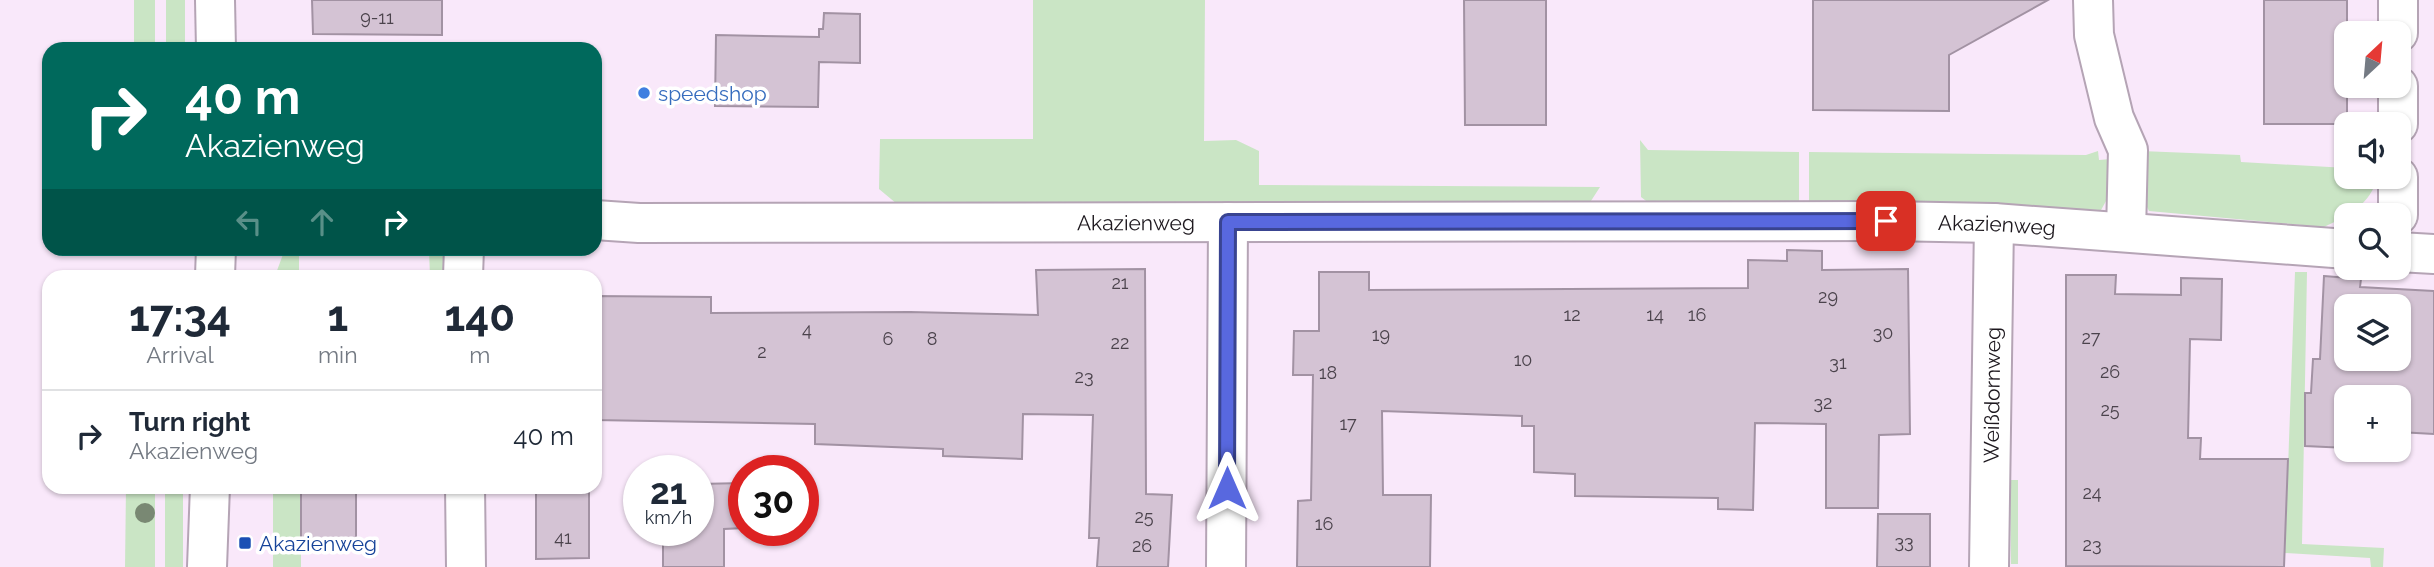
<!DOCTYPE html>
<html lang="en">
<head>
<meta charset="utf-8">
<style>
	:root { --surface:#fff; --page:#f2f2f3; --text:#1f2937; --muted:#747a83; --line:#e0e1e3 }
	body { margin:0; font-family:Raleway,sans-serif; background:var(--page); color:var(--text); height:100vh; display:flex; flex-direction:column; font-size:26px; white-space:nowrap }
	* { box-sizing:border-box; margin:0 }
	p { font-size:23px; color:var(--muted) }
	.icon { flex:none; width:38px; height:38px; fill:none; stroke:currentColor; stroke-width:2; stroke-linecap:round; stroke-linejoin:round }
	.map { position:relative; flex:1; overflow:hidden }
	.side { position:absolute; left:42px; top:270px; width:560px; height:224px; display:flex; flex-direction:column; background:var(--surface); border-radius:21px; box-shadow:0 2px 5px #0004 }
	.side>* { flex:none }
	.banner { position:absolute; left:42px; top:42px; width:560px; height:214px; border-radius:21px; box-shadow:0 2px 5px #0004; background:#00695c; color:#fff; overflow:hidden }
	.needle { width:46px; rotate:26deg }
	.fabs { position:absolute; left:2334px; top:21px; display:grid; gap:14px }
	.fabs a { display:grid; place-items:center; width:77px; height:77px; border-radius:14px; background:var(--surface); box-shadow:0 2px 5px #0004; font-size:35px }
	.speed { position:absolute; left:623px; top:455px; display:flex; gap:14px; font-size:35px; font-weight:700; text-align:center }
	.speed>* { display:grid; place-content:center; width:91px; height:91px; border-radius:50%; background:var(--surface); box-shadow:0 2px 5px #0004; line-height:1 }
	.speed small { font-size:18px; font-weight:400 }
	.speed .limit { border:10px solid #d22; background:#fff; color:#111 }
	.pin { position:absolute; display:grid; place-items:center; width:60px; height:60px; color:#fff; margin:-30px; border-radius:14px; box-shadow:0 4px 10px #0006 }
	.me { position:absolute; width:77px; margin:-38px; rotate:0deg; stroke-linejoin:round; filter:drop-shadow(0 0 5px #0008) }
	.turn { display:flex; align-items:center; gap:24px; height:147px; padding:0 28px; font-size:32px }
	.turn .icon { width:91px; height:91px; stroke-width:2.5 }
	.turn b { display:block; font-size:49px; line-height:60px }
	.lanes { display:flex; align-items:center; height:66px; padding:0 28px; background:#0003; justify-content:center; gap:35px; direction:ltr }
	.lanes .off { opacity:.35 }
	.eta { display:flex; justify-content:space-evenly; align-items:center; height:119px; text-align:center }
	.eta b { font-size:42px; font-weight:700; line-height:49px }
	ul { padding:0; list-style:none }
	li { display:flex; align-items:center; gap:21px; height:91px; padding:0 28px; border-top:2px solid var(--line) }
	li div { flex:1 }
	li b { display:block; font-size:26px }
	li em { font-style:normal }
	.map>svg:first-child { display:block }
	.green { fill:#cae5c5 }
	.building { fill:#d4c3d4; stroke:#a292a3; stroke-width:2; fill-rule:evenodd }
	.lines { fill:none; stroke-linecap:round; stroke-linejoin:round }
	.minor-casing { stroke:#b5a4b5; stroke-width:42 }
	.minor { stroke:#fff; stroke-width:38 }
	.tree { fill:#798873 }
	.route-casing { stroke:#394491; stroke-width:18 }
	.route { stroke:#5868df; stroke-width:12 }
	.shop-dot { fill:#3f7fe0; stroke:#fff; stroke-width:2.5 }
	.transit-dot { fill:#1a4fb4; stroke:#fff; stroke-width:2.5 }
	.labels { text-anchor:middle; dominant-baseline:central; stroke-width:7; stroke-linejoin:round; paint-order:stroke }
	.number-label { font-size:18px; fill:#4b434c }
	.shop-label { font-size:21px; fill:#366cbe; stroke:#fff; text-anchor:start }
	.street-label { font-size:21px; fill:#1d181e; stroke:#fff }
	.transit-label { font-size:21px; fill:#164399; stroke:#fff; text-anchor:start }
</style>
</head>
<body>
<div class="map">
<svg width="2434" height="567" viewBox="0 0 2434 567">
	<rect width="100%" height="100%" fill="#f9e8fa"/>
	<g class="green">
		<rect x="134" y="0" width="21" height="49"/>
		<rect x="166" y="0" width="19" height="49"/>
		<path d="M1033,0H1205L1204,141L1236,140L1259,151V185L1600,187L1589,204H897L879,189L880,139H1033Z"/>
		<path d="M1640,140L1648,150L1799,152V202L1650,204L1641,197Z"/>
		<path d="M2098,151L2099,160L2111,159L2110,194L2101,210L1809,202V152L2086,155Z"/>
		<path d="M2141,151L2240,155L2241,162L2347,168V177H2377C2372,204 2346,217 2324,227L2149,211L2141,195Z"/>
		<path d="M285,249H445L444,276H430L429,251L299,252V276H275Z"/>
		<path d="M2295,272H2307L2302,544L2384,548L2383,567H2371L2370,558L2285,553Z"/>
		<path d="M2010,480H2018V564H2011Z"/>
		<path d="M126,487H155V567H125Z"/>
		<rect x="165" y="487" width="18" height="80"/>
		<rect x="273" y="487" width="28" height="80"/>
	</g>
	<g class="building">
		<path d="M312,0H442V35L313,34Z"/>
		<path d="M1464,0H1546V125H1465Z"/>
		<path d="M1813,0H2048L1949,55V111L1813,110Z"/>
		<rect x="2264" y="0" width="83" height="124"/>
		<path d="M824,13L860,14V63L819,62L818,107L715,106L716,35L819,37V29H823Z"/>
		<path d="M1787,250L1822,251V270L1908,269L1910,434L1879,435L1878,508H1826V424L1755,423L1753,510L1718,509V498L1575,496V474L1534,472V426H1522V416L1382,411L1383,495H1431L1430,567H1297L1298,501L1311,500L1313,375H1293L1294,331H1319V272H1369V290L1748,288V260L1787,261Z"/>
		<path d="M1145,269L1146,494L1172,495L1168,567H1097L1099,538H1089L1093,415L1023,414L1022,459L943,456V449L815,444V424L595,420V296L711,297V313L910,312L1038,315L1036,270Z"/>
		<path d="M2066,275H2116L2115,294L2181,295V278L2222,279L2221,340L2190,339L2188,438H2201L2200,459H2288L2284,567L2066,566Z"/>
		<path d="M2324,276L2361,279L2360,287L2434,291V434L2399,432V397H2347V448L2305,446V393H2311L2313,359H2320ZM2347,306H2399V359H2347Z"/>
		<path d="M744,483V528L724,529V567H663V530H698V484Z"/>
		<path d="M301,486H356V548L301,549Z"/>
		<path d="M536,486H589V558L536,559Z"/>
		<path d="M1878,514H1930V567H1877Z"/>
	</g>
	<g class="lines">
		<g class="minor-casing">
			<g id="minor">
				<path d="M215,0L216,49"/>
				<path d="M2093,0L2094,35L2114,118L2128,150L2126,232"/>
				<path d="M2398,0V33"/>
				<path d="M2398,86V124"/>
				<path d="M2398,215V177"/>
				<path id="s1" d="M595,220L639,223L1886,221L1994,223L2347,249"/>
				<path d="M2399,252L2434,254"/>
				<path d="M215,276L216,248"/>
				<path d="M463,276L464,248"/>
				<path d="M465,486L466,567"/>
				<path d="M207,567L210,486"/>
				<path d="M1226,567L1228,222"/>
				<path id="s2" d="M1989,567L1994,223"/>
			</g>
		</g>
		<use href="#minor" class="minor"/>
	</g>
	<circle class="tree" cx="145" cy="513" r="10"/>
	<g class="lines">
		<g class="route-casing">
			<path id="route" d="M1227,488L1228,222L1886,221"/>
		</g>
		<use href="#route" class="route"/>
	</g>
	<circle class="shop-dot" cx="644" cy="93" r="7"/>
	<rect class="transit-dot" x="238" y="536" width="14" height="14" rx="3.5"/>
	<g class="labels">
		<g class="number-label">
			<text x="377" y="17">9-11</text>
			<text x="1120" y="282">21</text>
			<text x="1828" y="296">29</text>
			<text x="1572" y="314">12</text>
			<text x="1655" y="314">14</text>
			<text x="1697" y="314">16</text>
			<text x="807" y="329">4</text>
			<text x="1883" y="332">30</text>
			<text x="1381" y="334">19</text>
			<text x="2091" y="337">27</text>
			<text x="888" y="338">6</text>
			<text x="932" y="338">8</text>
			<text x="1120" y="342">22</text>
			<text x="762" y="351">2</text>
			<text x="1523" y="359">10</text>
			<text x="1838" y="362">31</text>
			<text x="2110" y="371">26</text>
			<text x="1328" y="372">18</text>
			<text x="1084" y="376">23</text>
			<text x="1823" y="402">32</text>
			<text x="2110" y="409">25</text>
			<text x="1348" y="423">17</text>
			<text x="2092" y="492">24</text>
			<text x="1144" y="516">25</text>
			<text x="1324" y="523">16</text>
			<text x="563" y="537">41</text>
			<text x="1904" y="541">33</text>
			<text x="2092" y="544">23</text>
			<text x="1142" y="545">26</text>
		</g>
		<g class="shop-label">
			<text x="658" y="93">speedshop</text>
		</g>
		<g class="street-label">
			<text stroke="none"><textPath href="#s1" startOffset="541">Akazienweg</textPath></text>
			<text stroke="none"><textPath href="#s1" startOffset="1402">Akazienweg</textPath></text>
			<text stroke="none"><textPath href="#s2" startOffset="172">Weißdornweg</textPath></text>
		</g>
		<g class="transit-label">
			<text x="259" y="543">Akazienweg</text>
		</g>
	</g>
</svg>
<div class="fabs">
<a><svg class="needle" viewBox="-14 -14 28 28"><path d="M0-13l5 13h-10z" fill="#e53935"/><path d="M0 13l5-13h-10z" fill="#747a83"/></svg></a>
<a><svg class="icon" aria-label="sound" viewBox="0 0 24 24"><path d="M4 9h4l5-4v14l-5-4H4zM17 9q2 3 0 6"/></svg></a>
<a><svg class="icon" aria-label="search" viewBox="0 0 24 24"><circle cx="10" cy="10" r="6"/><path d="M15 15l6 6"/></svg></a>
<a><svg class="icon" aria-label="layers" viewBox="0 0 24 24"><path d="M12 4l9 5-9 5-9-5zM3 14l9 5 9-5"/></svg></a>
<a>+</a>
</div>
<div class="speed"><div>21<small>km/h</small></div><div class="limit">30</div></div>
<div class="pin" style="left:1886px;top:221px;background:#d93025"><svg class="icon" aria-label="arrive" viewBox="0 0 24 24"><path d="M6 21V4h12l-3 4 3 4H6"/></svg></div>
<svg class="me" style="left:1227px;top:488px" viewBox="-20 -20 40 40"><path d="M0-17L14 15 0 8-14 15z" fill="#5868df" stroke="#fff" stroke-width="4"/></svg>
<div class="banner">
<div class="turn"><svg class="icon" aria-label="right" viewBox="0 0 24 24"><path d="M7 20v-9h11M14 6l5 5-5 5"/></svg><div><b>40 m</b>Akazienweg</div></div>
<div class="lanes"><svg class="icon off" aria-label="left" viewBox="0 0 24 24"><path d="M17 20v-9H6M10 6l-5 5 5 5"/></svg><svg class="icon off" aria-label="ahead" viewBox="0 0 24 24"><path d="M12 20V5M6 11l6-6 6 6"/></svg><svg class="icon" aria-label="right" viewBox="0 0 24 24"><path d="M7 20v-9h11M14 6l5 5-5 5"/></svg></div>
</div>
<section class="side">
<div class="eta">
<div><b>17:34</b><p>Arrival</p></div>
<div><b>1</b><p>min</p></div>
<div><b>140</b><p>m</p></div>
</div>
<ul>
<li><svg class="icon" aria-label="right" viewBox="0 0 24 24"><path d="M7 20v-9h11M14 6l5 5-5 5"/></svg><div><b>Turn right</b><p>Akazienweg</p></div><em>40 m</em></li>
</ul>
</section>
</div>
</body>
</html>
